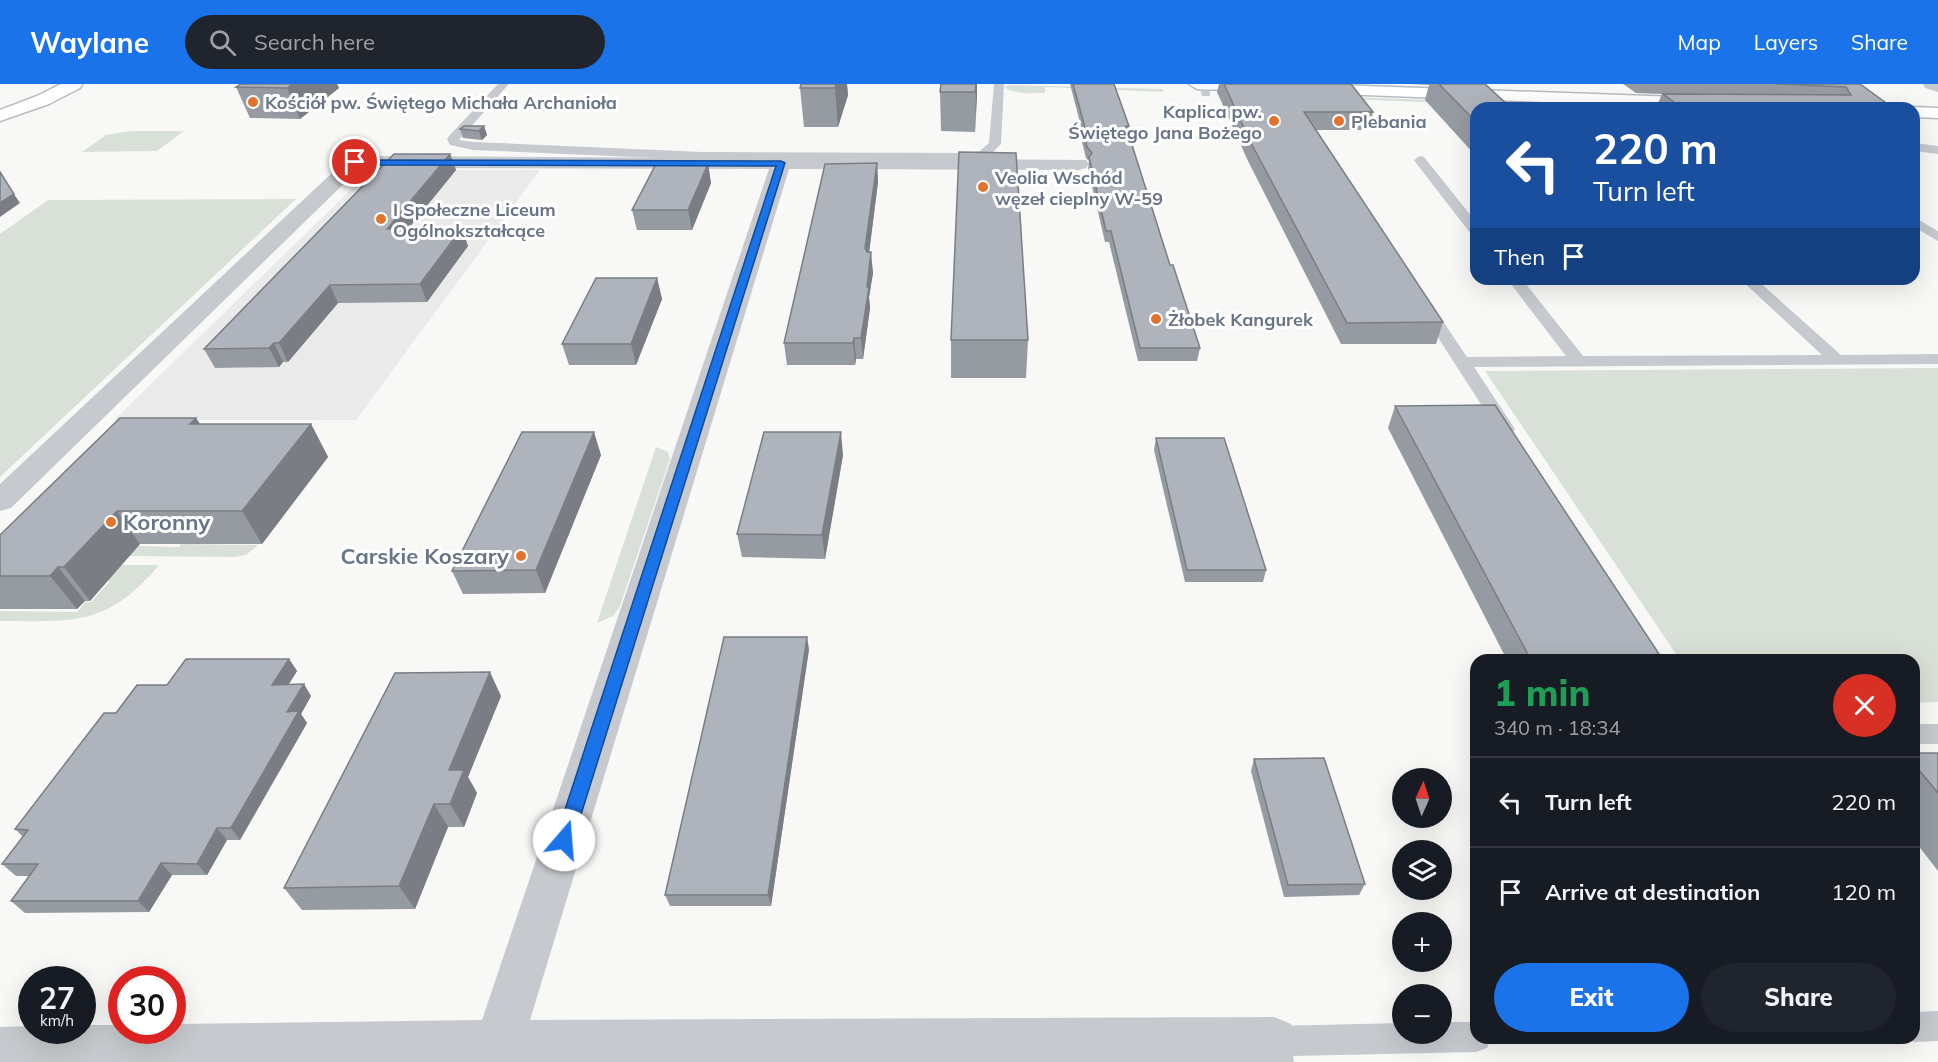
<!DOCTYPE html>
<html lang="en">
<head>
<meta charset="utf-8">
<style>
	:root { --surface:#171b24; --page:#20242c; --text:#f1f3f6; --muted:#9ea1a6; --line:#363941; --accent:#1a73e8 }
	body { margin:0; font-family:Mulish,sans-serif; background:var(--page); color:var(--text); height:100vh; display:flex; flex-direction:column; font-size:22px; white-space:nowrap }
	* { box-sizing:border-box; margin:0 }
	p { font-size:20px; color:var(--muted) }
	.icon { flex:none; width:33px; height:33px; fill:none; stroke:currentColor; stroke-width:2; stroke-linecap:round; stroke-linejoin:round }
	.map { position:relative; flex:1; overflow:hidden }
	.panel { position:absolute; left:1470px; top:570px; width:450px; height:390px; display:flex; flex-direction:column; background:var(--surface); border-radius:18px; box-shadow:0 6px 24px #0002 }
	.panel>* { flex:none }
	.guide { position:absolute; left:1470px; top:18px; width:450px; height:183px; border-radius:18px; box-shadow:0 6px 24px #0002; background:#1a4fa0; color:#fff; overflow:hidden }
	.needle { width:39px; rotate:3deg }
	.tools { position:absolute; left:1392px; top:684px; display:grid; gap:12px }
	.tools a { display:grid; place-items:center; width:60px; height:60px; border-radius:50%; background:var(--surface); box-shadow:0 6px 24px #0002; font-size:30px }
	.speed { position:absolute; left:18px; top:882px; display:flex; gap:12px; font-size:30px; font-weight:700; text-align:center }
	.speed>* { display:grid; place-content:center; width:78px; height:78px; border-radius:50%; background:var(--surface); box-shadow:0 6px 24px #0002; line-height:1 }
	.speed small { font-size:15px; font-weight:400 }
	.speed .limit { border:9px solid #d22; background:#fff; color:#111 }
	.pin { position:absolute; display:grid; place-items:center; width:51px; height:51px; color:#fff; margin:-26px; border:3px solid #fff; border-radius:50%; box-shadow:0 2px 6px #0007 }
	.me { position:absolute; width:66px; margin:-33px; rotate:18deg; stroke-linejoin:round; filter:drop-shadow(0 0 4px #0008) }
	.turn { display:flex; align-items:center; gap:21px; height:126px; padding:0 24px; font-size:27px }
	.turn .icon { width:78px; height:78px; stroke-width:2.5 }
	.turn b { display:block; font-size:42px; line-height:51px }
	.then { display:flex; align-items:center; height:57px; padding:0 24px; background:#0003; gap:12px; font-size:22px }
	.round { display:grid; place-items:center; flex:none; width:63px; height:63px; border-radius:32px; background:var(--page) }
	.head { display:flex; align-items:center; justify-content:space-between; height:102px; padding:0 24px }
	h1 { font-size:36px; font-weight:800; line-height:45px; color:#1e9e55 }
	.cta { display:flex; gap:12px; margin-top:auto; padding:12px 24px }
	.cta a { flex:1; height:69px; border-radius:36px; background:var(--accent); color:#fff; font-size:24px; font-weight:800; line-height:69px; text-align:center }
	.cta a+a { background:var(--page); color:var(--text) }
	ul { padding:0; list-style:none }
	li { display:flex; align-items:center; gap:18px; height:90px; padding:0 24px; border-top:2px solid var(--line) }
	li div { flex:1 }
	li b { display:block; font-size:22px }
	li em { font-style:normal }
	header { display:flex; align-items:center; gap:36px; box-sizing:border-box; height:84px; padding:0 30px; background:var(--accent); color:#fff }
	header strong { font-size:28px }
	nav { display:flex; gap:33px; margin-inline-start:auto; font-size:21px }
	.search { width:420px; height:54px; background:var(--page); display:flex; align-items:center; gap:15px; box-sizing:border-box; padding:0 21px; border-radius:33px; color:var(--muted); font-size:22px }
	.map>svg:first-child { display:block }
	.built { fill:#e9eae9 }
	.green { fill:#d9e0d7 }
	.lines { fill:none; stroke-linecap:round; stroke-linejoin:round }
	.secondary-casing { stroke:#b8bcc2; stroke-width:3 }
	.lane { fill:#c6c9cd; fill-rule:evenodd }
	.street { fill:#c6c9cd; fill-rule:evenodd }
	.secondary { fill:#fff; fill-rule:evenodd }
	.wall { fill:#969ba2 }
	.shaded-wall { fill:#7a7e84 }
	.building { fill:#afb4bc; stroke:#7a7e84; stroke-width:1.5 }
	.route { fill:#1a73e8; stroke:#114b97; stroke-width:1.5 }
	.poi-dot { fill:#e2732d; stroke:#fff; stroke-width:2 }
	.labels { text-anchor:middle; dominant-baseline:central; stroke-width:6; stroke-linejoin:round; paint-order:stroke }
	.far-poi-label { font-size:18px; font-weight:bold; fill:#687487; stroke:#fff; text-anchor:start }
	.poi-label { font-size:22px; font-weight:bold; fill:#687487; stroke:#fff; text-anchor:start }
</style>
</head>
<body>
<header>
<strong>Waylane</strong>
<div class="search"><svg class="icon" aria-label="search" viewBox="0 0 24 24"><circle cx="10" cy="10" r="6"/><path d="M15 15l6 6"/></svg>Search here</div>
<nav><a>Map</a><a>Layers</a><a>Share</a></nav>
</header>
<div class="map">
<svg width="1938" height="978" viewBox="0 0 1938 978">
	<rect width="100%" height="100%" fill="#f8f9f6"/>
	<path class="built" d="M371,86H540L356,336H114Z"/>
	<g class="green">
		<path d="M1011,1L1163,5V8L1045,3V9C1032,9 1015,11 1004,3Z"/>
		<path d="M1218,8L1647,24H1574L1216,10Z"/>
		<path d="M131,47H184L157,67L82,68L106,51Z"/>
		<path d="M296,115L0,393V150L48,116Z"/>
		<path d="M1938,284V618L1914,619V576H1680L1485,287Z"/>
		<path d="M656,363L668,368L670,375L620,522L613,532L597,539Z"/>
		<path d="M181,460L258,461L246,471L235,473L128,472L137,462L179,463Z"/>
		<path d="M119,481H159C107,543 74,537 0,537V527L77,528L86,518H91L110,497H105Z"/>
	</g>
	<g class="lines">
		<g class="secondary-casing">
			<g id="secondary">
				<path d="M61,0H82L80,4L49,20L0,37V26L37,12Z"/>
				<path d="M1189,0H1271L1272,2L1264,7L1197,5Z"/>
				<path d="M1309,0L1705,14L1711,15L1714,19L1711,23L1700,24L1313,9L1305,4Z"/>
				<path d="M1914,23L1938,24V34L1914,33V24H1909Z"/>
			</g>
		</g>
		<g class="lane">
			<path d="M498,0H509L459,56L473,58L702,68L971,69L980,67L989,59L994,0H1004L1001,60L988,73L971,77L702,76L473,66L450,61L447,55L449,52Z"/>
			<path d="M1199,0H1209L1210,12H1202Z"/>
			<path d="M1914,59L1938,62V70L1914,67Z"/>
			<path d="M1420,72L1424,73L1476,138V151L1471,150L1416,79L1414,76Z"/>
			<path d="M1914,133L1938,147V157L1914,143Z"/>
			<path d="M1507,195H1522L1583,272L1822,271L1740,195H1756L1841,271L1938,270V280L1474,283L1515,345L1512,349H1500L1497,345L1417,221L1425,216L1430,218L1467,273L1566,272Z"/>
			<rect x="1914" y="640" width="24" height="20"/>
			<path d="M1938,927V957L1914,958L1904,954H1914V928Z"/>
			<path d="M1442,938H1476V954H1491L1487,964L1476,968L1293,972L1294,978H1262L1259,957L1263,946L1274,942L1402,939V950H1442Z"/>
		</g>
		<g class="street">
			<path d="M1923,0H1938V8L1925,4Z"/>
			<path d="M355,72L1086,76L1089,80L1086,84L1079,86L789,85L530,936L1274,933L1291,940L1298,957L1291,974L1282,978H0V943L32,942V946H82V941H122V946H172V940L482,936L769,85L360,84L11,424L0,427V400L348,74Z"/>
		</g>
		<use href="#secondary" class="secondary"/>
	</g>
	<g class="wall">
		<path d="M241,0H337L339,4L300,35L250,34L236,3Z"/>
		<path d="M847,0L848,11L838,43H804L800,4Z"/>
		<path d="M941,0H977L975,48L941,47L940,8Z"/>
		<path d="M1070,0H1114L1129,42L1128,48L1170,181L1200,264L1197,277H1138L1109,158H1105L1088,85L1089,77L1086,74L1082,58L1083,50Z"/>
		<path d="M1219,0H1351L1373,28L1369,46H1316L1443,238L1436,260H1341L1248,77L1217,8Z"/>
		<path d="M1410,0H1485L1476,24V72L1425,16L1429,1Z"/>
		<path d="M1623,0H1860L1893,24H1656L1662,10L1636,9Z"/>
		<path d="M484,42L487,51L482,56L463,54L460,45Z"/>
		<path d="M450,70L456,86L408,145L468,162L427,218L338,219L288,278H283L279,283L215,284L204,265Z"/>
		<path d="M877,79L878,98L869,168L873,189L869,213L870,224L863,275H856L855,281H787L784,259Z"/>
		<path d="M708,80L711,99L692,146H637L632,126Z"/>
		<path d="M657,194L662,215L636,281H569L562,260Z"/>
		<path d="M951,256H1028L1026,294H951Z"/>
		<path d="M1395,322L1663,576H1507L1388,344Z"/>
		<path d="M196,334L200,340H311L328,373L262,460H140L90,517H85L77,525H0V451Z"/>
		<path d="M1156,354L1266,486L1263,498H1185L1154,366Z"/>
		<path d="M601,371L545,509L463,510L452,487Z"/>
		<path d="M843,371L825,475L742,473L737,450Z"/>
		<path d="M809,565L771,822H670L665,811Z"/>
		<path d="M289,575L297,587L288,601L311,612L301,630L307,639L240,756H227L207,791H172L149,828L25,829L11,817L30,792H16L2,780L23,753L15,745L116,629L167,601Z"/>
		<path d="M501,612L468,693L477,709L464,743H448L415,825L302,826L284,804Z"/>
		<path d="M1914,669H1938V787L1914,756Z"/>
		<path d="M1254,675L1365,800L1359,811L1284,813L1251,687Z"/>
	</g>
	<g class="shaded-wall">
		<path d="M293,0H337L339,4L300,35L287,4Z"/>
		<path d="M836,0H847L848,11L838,43L835,4Z"/>
		<path d="M976,0H977V14L975,48Z"/>
		<path d="M484,42L487,51L482,56L479,47Z"/>
		<path d="M450,70L456,86L394,162L387,145Z"/>
		<path d="M877,79L878,98L867,185L865,164Z"/>
		<path d="M708,80L711,99L692,146L688,126Z"/>
		<path d="M14,110L20,119L0,133V119Z"/>
		<path d="M462,144L468,162L427,218L420,200Z"/>
		<path d="M871,168L873,189L869,213L870,224L863,275L861,254L867,203Z"/>
		<path d="M657,194L662,215L636,281L631,260Z"/>
		<path d="M330,201L338,219L288,278L279,259Z"/>
		<path d="M854,254L856,275L855,281L853,259Z"/>
		<path d="M274,259L283,278L279,283L269,264Z"/>
		<path d="M196,334L215,366L190,340Z"/>
		<path d="M311,340L328,373L262,460L242,427Z"/>
		<path d="M594,348L601,371L545,509L536,486Z"/>
		<path d="M841,348L843,371L825,475L822,451Z"/>
		<path d="M117,427L140,460L90,517L64,483Z"/>
		<path d="M58,483L85,517L77,525L50,492Z"/>
		<path d="M807,553L809,565L771,822L768,811Z"/>
		<path d="M289,575L297,587L281,613L272,601Z"/>
		<path d="M490,588L501,612L468,693L477,709L464,743L450,720L449,686Z"/>
		<path d="M304,600L311,612L301,630L307,639L240,756L231,744L287,628Z"/>
		<path d="M434,720L448,743L415,825L399,802Z"/>
		<path d="M217,744L227,756L207,791L197,780Z"/>
		<path d="M161,779L172,791L149,828L138,817Z"/>
	</g>
	<g class="building">
		<path d="M241,0H293L287,4L236,3Z"/>
		<path d="M801,0H836L835,4H800Z"/>
		<path d="M941,0H976L975,8H940Z"/>
		<path d="M1073,0H1114L1129,42H1126L1170,181H1173L1200,264H1140L1111,147H1106L1089,73L1092,69L1087,63L1083,47H1086Z"/>
		<path d="M1224,0H1351L1373,28H1304L1443,238L1347,239L1251,59Z"/>
		<path d="M1439,0H1485L1511,24H1476V38Z"/>
		<path d="M1776,0H1860L1893,24H1682L1663,10L1851,11L1846,3Z"/>
		<path d="M464,42H484L479,47L460,45Z"/>
		<path d="M959,68L1016,69L1028,256H951Z"/>
		<path d="M394,70H450L387,145L462,144L420,200L330,201L279,259H274L269,264L204,265Z"/>
		<path d="M877,79L865,164L867,168H871L867,203H869L861,254H854L853,259H784L825,80Z"/>
		<path d="M656,80H708L688,126H632Z"/>
		<path d="M0,88L14,110L0,119Z"/>
		<path d="M596,194H657L631,260H562Z"/>
		<path d="M1495,321L1663,576H1531L1395,322Z"/>
		<path d="M120,334H196L190,340H311L242,427H117L64,483H58L50,492H0V451Z"/>
		<path d="M522,348H594L536,486L452,487Z"/>
		<path d="M764,348H841L822,451L737,450Z"/>
		<path d="M1156,354H1224L1266,486H1187Z"/>
		<path d="M724,553H807L768,811H665Z"/>
		<path d="M186,575H289L272,601L304,600L287,628L299,627L231,744H217L197,780L161,779L138,817H11L38,780H2L28,746L15,745L104,629H116L137,601H167Z"/>
		<path d="M490,588L449,686H464L450,720H434L399,802L284,804L395,589Z"/>
		<path d="M1914,669H1938V709L1914,680Z"/>
		<path d="M1324,674L1365,800L1288,801L1254,675Z"/>
	</g>
	<path class="route" d="M353,76L781,77L785,79L573,756L570,761L564,764L558,761L555,756L776,82L355,81L353,80Z"/>
	<g class="poi-dot">
		<circle cx="253" cy="18" r="6"/>
		<circle cx="1274" cy="37" r="6"/>
		<circle cx="1339" cy="37" r="6"/>
		<circle cx="983" cy="103" r="6"/>
		<circle cx="381" cy="135" r="6"/>
		<circle cx="1156" cy="235" r="6"/>
		<circle cx="111" cy="438" r="6"/>
		<circle cx="521" cy="472" r="6"/>
	</g>
	<g class="labels">
		<g class="far-poi-label">
			<text x="265" y="18">Kościół pw. Świętego Michała Archanioła</text>
			<text x="1262" y="27" text-anchor="end">Kaplica pw.<tspan x="1262" dy="21">Świętego Jana Bożego</tspan></text>
			<text x="1351" y="37">Plebania</text>
			<text x="995" y="93">Veolia Wschód<tspan x="995" dy="21">węzeł cieplny W-59</tspan></text>
			<text x="393" y="125">I Społeczne Liceum<tspan x="393" dy="21">Ogólnokształcące</tspan></text>
			<text x="1168" y="235">Żłobek Kangurek</text>
		</g>
		<g class="poi-label">
			<text x="123" y="438">Koronny</text>
			<text x="509" y="472" text-anchor="end">Carskie Koszary</text>
		</g>
	</g>
</svg>
<div class="tools">
<a><svg class="needle" viewBox="-14 -14 28 28"><path d="M0-13l5 13h-10z" fill="#e53935"/><path d="M0 13l5-13h-10z" fill="#9ea1a6"/></svg></a>
<a><svg class="icon" aria-label="layers" viewBox="0 0 24 24"><path d="M12 4l9 5-9 5-9-5zM3 14l9 5 9-5"/></svg></a>
<a>+</a>
<a>−</a>
</div>
<div class="speed"><div>27<small>km/h</small></div><div class="limit">30</div></div>
<div class="pin" style="left:355px;top:78px;background:#d93025"><svg class="icon" aria-label="arrive" viewBox="0 0 24 24"><path d="M6 21V4h12l-3 4 3 4H6"/></svg></div>
<svg class="me" style="left:564px;top:756px" viewBox="-20 -20 40 40"><circle r="19" fill="#fff"/><path d="M0-13L10 11 0 6-10 11z" fill="#1a73e8"/></svg>
<div class="guide">
<div class="turn"><svg class="icon" aria-label="left" viewBox="0 0 24 24"><path d="M17 20v-9H6M10 6l-5 5 5 5"/></svg><div><b>220 m</b>Turn left</div></div>
<div class="then">Then<svg class="icon" aria-label="arrive" viewBox="0 0 24 24"><path d="M6 21V4h12l-3 4 3 4H6"/></svg></div>
</div>
<section class="panel">
<div class="head"><div><h1>1 min</h1><p>340 m · 18:34</p></div><a class="round" style="background:#d93025;color:#fff"><svg class="icon" aria-label="close" viewBox="0 0 24 24"><path d="M6 6l12 12M18 6L6 18"/></svg></a></div>
<ul>
<li><svg class="icon" aria-label="left" viewBox="0 0 24 24"><path d="M17 20v-9H6M10 6l-5 5 5 5"/></svg><div><b>Turn left</b></div><em>220 m</em></li>
<li><svg class="icon" aria-label="arrive" viewBox="0 0 24 24"><path d="M6 21V4h12l-3 4 3 4H6"/></svg><div><b>Arrive at destination</b></div><em>120 m</em></li>
</ul>
<div class="cta"><a>Exit</a><a>Share</a></div>
</section>
</div>
</body>
</html>
